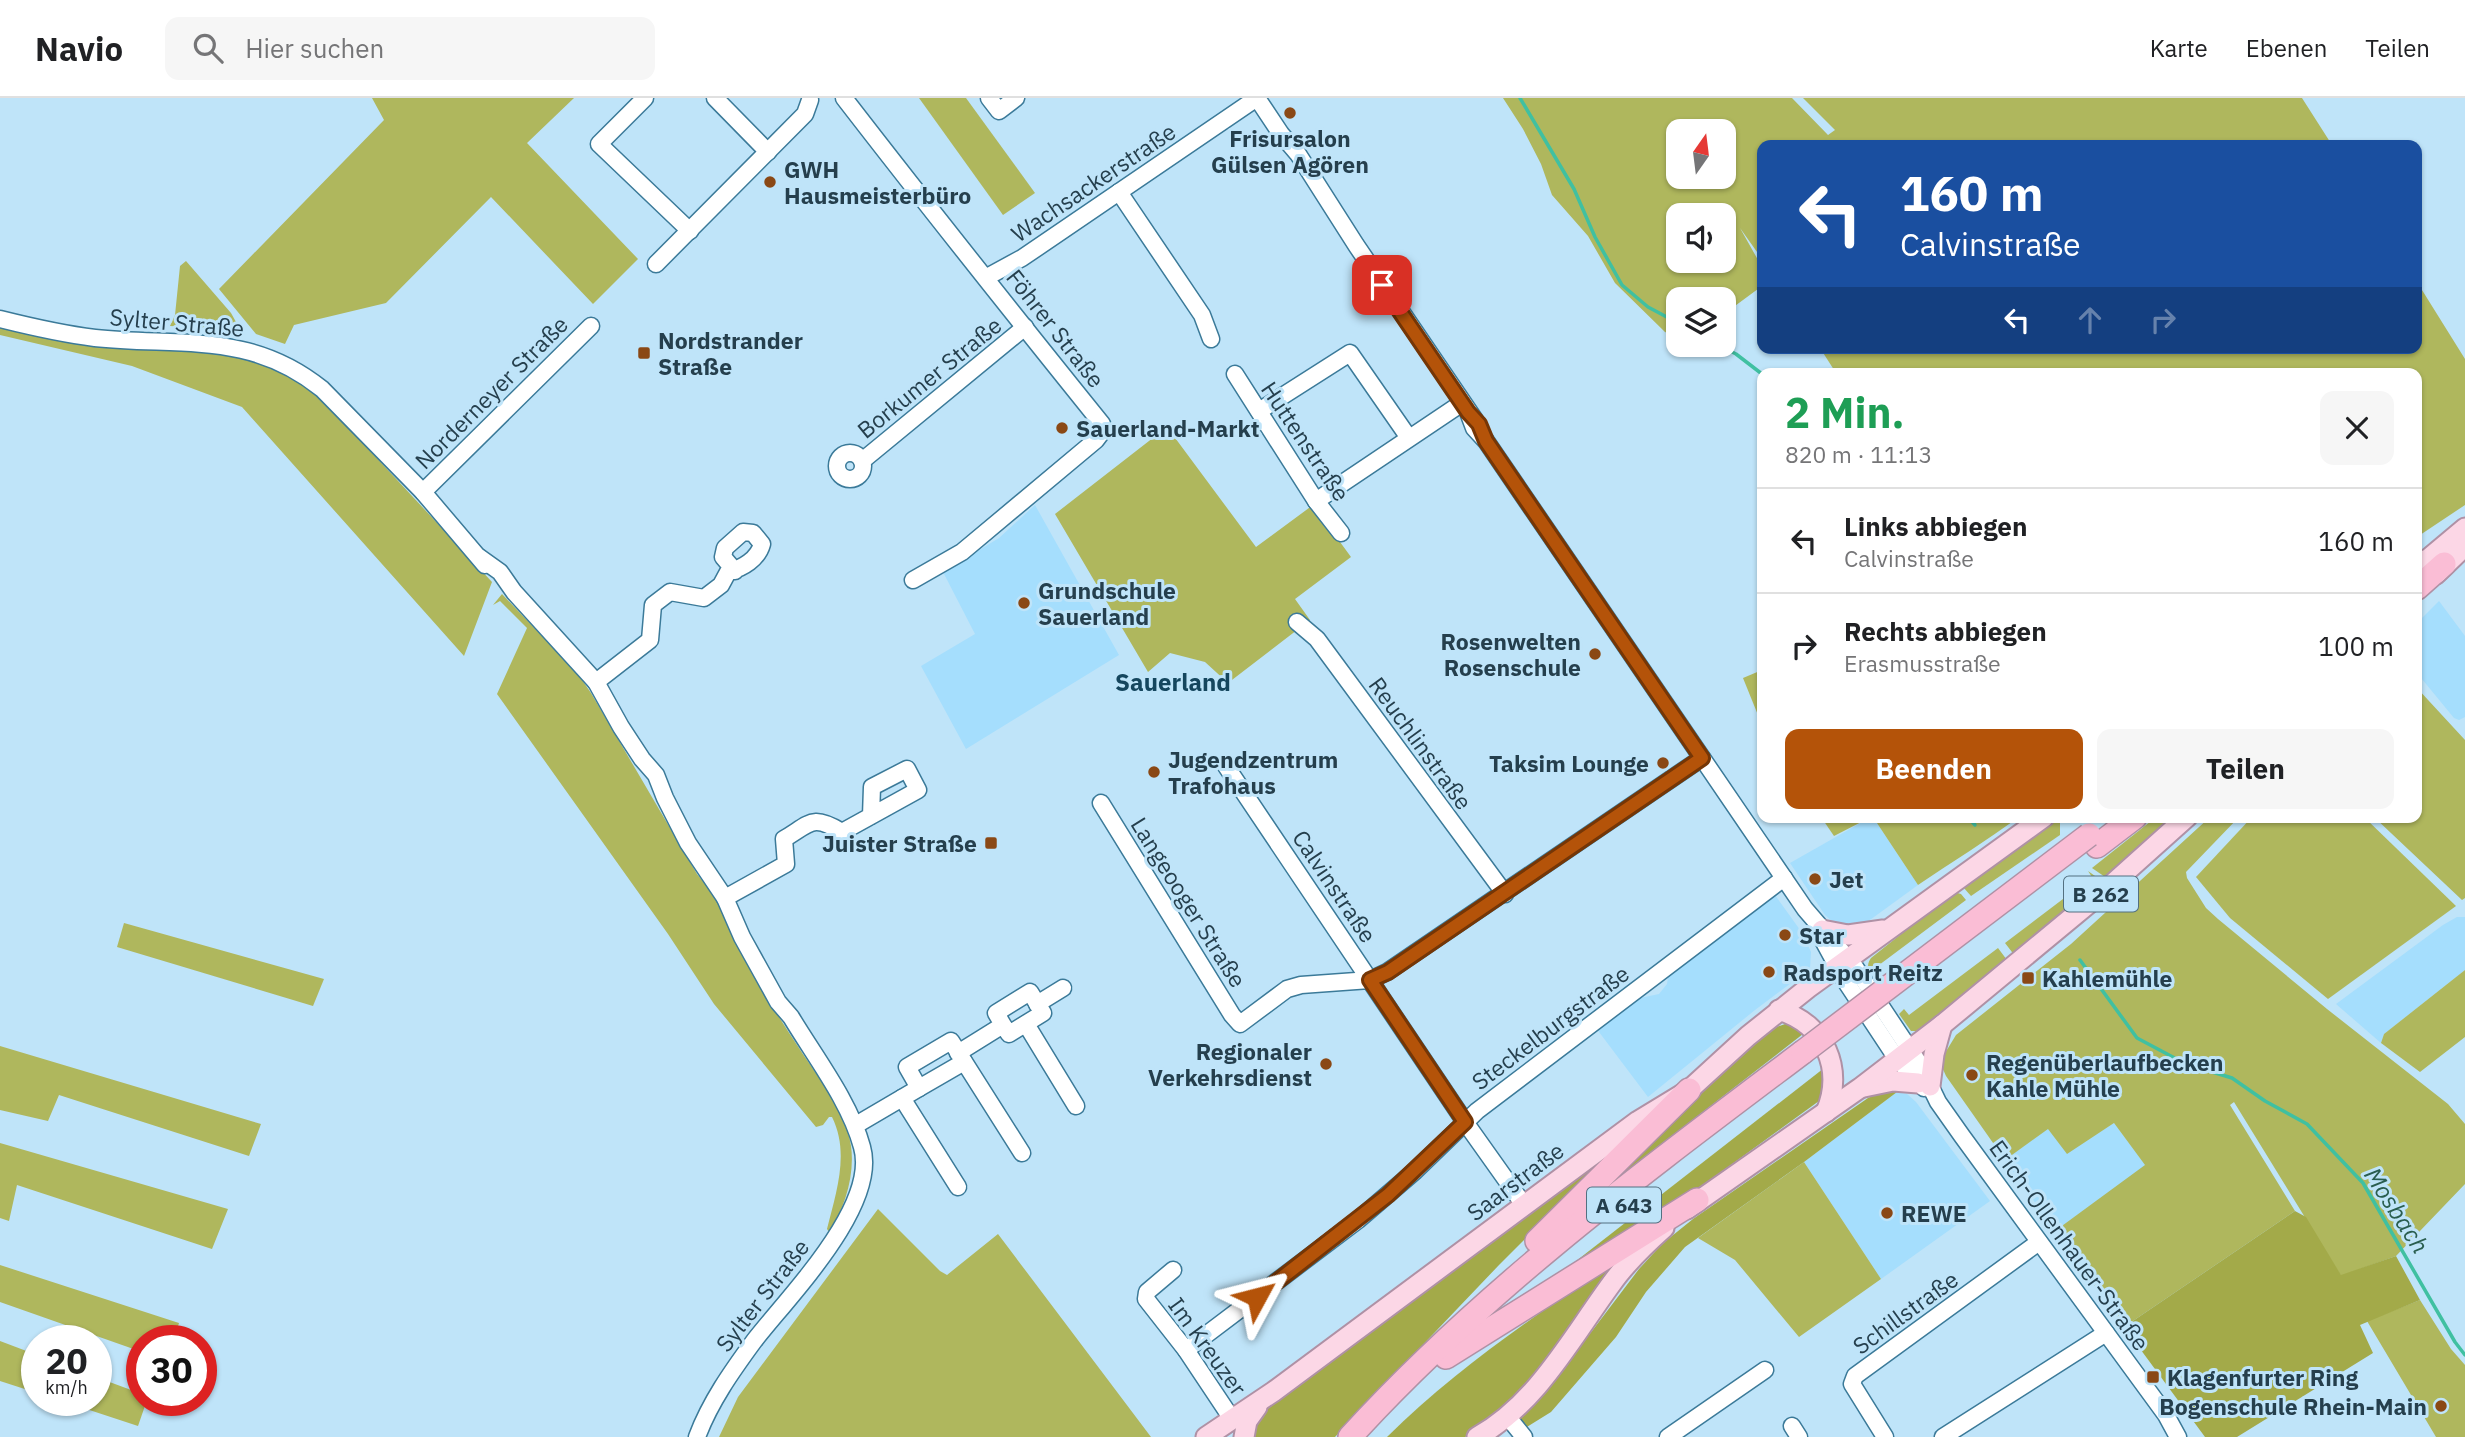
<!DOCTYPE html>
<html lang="de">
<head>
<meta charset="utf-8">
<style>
	:root { --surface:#fff; --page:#f6f6f6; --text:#202124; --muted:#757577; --line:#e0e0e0; --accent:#b45309 }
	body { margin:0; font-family:"IBM Plex Sans",sans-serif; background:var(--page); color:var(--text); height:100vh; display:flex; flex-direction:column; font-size:26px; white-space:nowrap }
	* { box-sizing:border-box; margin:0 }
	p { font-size:23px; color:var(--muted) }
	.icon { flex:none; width:38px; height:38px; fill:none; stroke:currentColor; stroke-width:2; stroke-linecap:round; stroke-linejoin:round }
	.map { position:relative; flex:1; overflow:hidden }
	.details { position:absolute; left:1757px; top:270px; width:665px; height:455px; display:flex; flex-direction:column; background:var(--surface); border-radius:14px; box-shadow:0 2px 5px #0004 }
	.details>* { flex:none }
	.top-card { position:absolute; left:1757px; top:42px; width:665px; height:214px; border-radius:14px; box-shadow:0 2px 5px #0004; background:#1a4fa0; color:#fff; overflow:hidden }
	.needle { width:46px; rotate:14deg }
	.fabs { position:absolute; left:1666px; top:21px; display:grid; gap:14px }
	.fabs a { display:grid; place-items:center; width:70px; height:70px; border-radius:14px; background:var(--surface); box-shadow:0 2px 5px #0004; font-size:35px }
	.speed { position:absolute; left:21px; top:1227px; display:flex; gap:14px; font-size:35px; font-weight:700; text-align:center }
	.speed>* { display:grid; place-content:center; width:91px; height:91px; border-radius:50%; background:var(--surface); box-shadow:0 2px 5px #0004; line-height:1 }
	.speed small { font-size:18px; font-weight:400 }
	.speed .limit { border:10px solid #d22; background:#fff; color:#111 }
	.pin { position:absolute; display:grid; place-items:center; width:60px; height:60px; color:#fff; margin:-30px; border-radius:14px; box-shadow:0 4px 10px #0006 }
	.me { position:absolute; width:77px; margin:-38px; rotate:52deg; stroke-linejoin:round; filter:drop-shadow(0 0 5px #0008) }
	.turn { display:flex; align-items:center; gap:24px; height:147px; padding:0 28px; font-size:32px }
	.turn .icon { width:91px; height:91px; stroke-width:2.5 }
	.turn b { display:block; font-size:49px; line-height:60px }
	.lanes { display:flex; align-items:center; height:66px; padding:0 28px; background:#0003; justify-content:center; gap:35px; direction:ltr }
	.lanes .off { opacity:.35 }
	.round { display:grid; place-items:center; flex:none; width:74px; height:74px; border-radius:14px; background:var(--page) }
	.headline { display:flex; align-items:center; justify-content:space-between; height:119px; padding:0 28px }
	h1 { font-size:42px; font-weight:700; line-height:52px; color:#1e9e55 }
	.primary-button { display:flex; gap:14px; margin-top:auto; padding:14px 28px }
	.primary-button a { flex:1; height:80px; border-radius:14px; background:var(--accent); color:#fff; font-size:28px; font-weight:700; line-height:80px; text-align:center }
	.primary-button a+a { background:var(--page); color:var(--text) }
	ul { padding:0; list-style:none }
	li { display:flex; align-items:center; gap:21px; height:105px; padding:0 28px; border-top:2px solid var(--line) }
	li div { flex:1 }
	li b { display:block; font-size:26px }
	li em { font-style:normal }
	header { display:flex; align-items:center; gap:42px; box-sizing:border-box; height:98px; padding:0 35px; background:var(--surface); border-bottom:2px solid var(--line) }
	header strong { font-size:33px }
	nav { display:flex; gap:38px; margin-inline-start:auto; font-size:24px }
	.search { width:490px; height:63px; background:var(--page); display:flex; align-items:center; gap:18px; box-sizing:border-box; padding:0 24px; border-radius:14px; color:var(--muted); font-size:26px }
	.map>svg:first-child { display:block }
	.built { fill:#a5defd }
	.green { fill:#afb75d; fill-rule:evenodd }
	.forest { fill:#a3aa49 }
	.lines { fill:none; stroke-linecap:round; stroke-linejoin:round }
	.stream { stroke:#40c0a1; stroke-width:3.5 }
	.minor-casing { stroke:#3b7a99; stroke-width:19 }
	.major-casing { stroke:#af91a5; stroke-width:23 }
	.highway-casing { stroke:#af91a5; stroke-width:26 }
	.minor { stroke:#fff; stroke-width:16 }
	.major { stroke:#fcd7e6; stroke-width:19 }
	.highway { stroke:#fabdd5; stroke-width:23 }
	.highway-bridge-casing { stroke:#af91a5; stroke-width:26; stroke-linecap:butt }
	.highway-bridge { stroke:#fabdd5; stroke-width:23 }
	.route-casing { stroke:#753606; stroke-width:18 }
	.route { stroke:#b45309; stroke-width:12 }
	.poi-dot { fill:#8a4815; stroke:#bfe4f9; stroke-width:2.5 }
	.labels { text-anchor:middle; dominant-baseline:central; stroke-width:6; stroke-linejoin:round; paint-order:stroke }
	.shield { fill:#bfe4f9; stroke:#537081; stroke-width:2 }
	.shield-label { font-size:21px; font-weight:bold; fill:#253f4d }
	.poi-label { font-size:23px; font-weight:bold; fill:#253f4d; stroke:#bfe4f9; text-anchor:start }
	.street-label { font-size:23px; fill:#253f4d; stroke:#bfe4f9 }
	.neighbourhood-label { font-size:24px; font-weight:bold; fill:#15465e; stroke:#bfe4f9 }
	.water-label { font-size:24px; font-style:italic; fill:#2a5e4f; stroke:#bfe4f9 }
</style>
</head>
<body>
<header>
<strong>Navio</strong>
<div class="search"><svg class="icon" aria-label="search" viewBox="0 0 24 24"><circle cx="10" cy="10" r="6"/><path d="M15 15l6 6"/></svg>Hier suchen</div>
<nav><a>Karte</a><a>Ebenen</a><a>Teilen</a></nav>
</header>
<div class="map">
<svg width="2465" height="1339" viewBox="0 0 2465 1339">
	<rect width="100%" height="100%" fill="#bfe4f9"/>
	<g class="built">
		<path d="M1035,407L1119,557L966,651L921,568L975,536L943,474L999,440Z"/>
		<path d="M2439,503L2465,538V619L2459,622L2454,620L2417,575V525Z"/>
		<path d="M1871,719H1873L1918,787L1863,827L1845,830L1833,824L1825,817L1790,765Z"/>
		<path d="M1775,797L1803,836L1811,854L1810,871L1755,912L1648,999L1596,930L1640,900L1659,896L1667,886L1669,872Z"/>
		<path d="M2457,819H2465V872L2384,936L2381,945L2336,906L2443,827Z"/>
		<path d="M1897,994L1907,996L1916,1004L1990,1103L1881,1181L1804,1064Z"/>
		<path d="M2114,1025L2146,1068L2055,1133L2005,1062L2048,1030L2067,1055Z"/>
	</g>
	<g class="green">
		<path d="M372,0H574L527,45L638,161L593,206L491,99L386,205L294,227L285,246L256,236L219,191L384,22Z"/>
		<path d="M919,0H966L1035,95L1003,117Z"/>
		<path d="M1503,0H1792L1828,37L1835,32L1803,0H2302L2332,47H1762V161L1740,130L1762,169V188L1724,216V201H1678V240L1665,234L1615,185L1588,138L1552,97L1541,66L1523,31ZM1678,33H1724V79H1678ZM1678,117H1724V163H1678Z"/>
		<path d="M186,163L231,215L236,224L228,231L170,228L175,217L180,168Z"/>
		<path d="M2417,184L2465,261V407L2417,439V275H1836L1820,250H2417Z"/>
		<path d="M0,230L57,242L215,251L260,263L307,285L492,484L464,558L242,309L132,268L0,237Z"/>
		<path d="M1167,329L1256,449L1313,407L1351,459L1295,501L1310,522L1228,585L1205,564L1170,555L1148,574L1055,416Z"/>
		<path d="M502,496L578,576L591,595L697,776C707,789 718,800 725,815C732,829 735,845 743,859C761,890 779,920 799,950C818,980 846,1012 851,1048C855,1077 845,1110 829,1134L827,1131C836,1095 850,1055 832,1019H829L823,1027L816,1029L714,906L668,836L497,596L527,530L500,503L493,507Z"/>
		<path d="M1762,572V627L1743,580Z"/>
		<path d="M2417,590L2465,642V800L2462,802L2374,719H2417Z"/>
		<path d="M1821,719H1871L1834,738Z"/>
		<path d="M1873,719H2019C1986,743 1952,764 1918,787Z"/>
		<path d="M2054,719H2060V737L1971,798L1963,789L1966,783Z"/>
		<path d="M2156,719H2180L2108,781L2092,770Z"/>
		<path d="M2210,719H2239L2186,774L2187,780L2206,810L2218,821L2327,911L2448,1006L2465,1026V1086L2396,1158L2341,1178L2234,1004L2230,1007L2295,1113L2124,1229L2055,1133L2145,1067L2114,1025L2067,1056L2048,1031L2005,1062L1946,978L1942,969V960L1956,937L2071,846Z"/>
		<path d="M2252,719H2364L2456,808L2328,901L2230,820L2196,779Z"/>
		<path d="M2088,773L2105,785L2015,858L2005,845L2092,779Z"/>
		<path d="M1954,794L1961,796L1966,802L1875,870L1879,877L1875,880C1869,872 1865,869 1871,860Z"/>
		<path d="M124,825L324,881L313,908L117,849Z"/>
		<path d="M1998,850L2007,862L1920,937L1917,933H1911L1899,916L1904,911L1909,917Z"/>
		<path d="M2465,872V939L2420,974L2381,945L2384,936Z"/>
		<path d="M0,948L261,1026L249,1058L59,997L48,1023L0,1012Z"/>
		<path d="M0,1045L228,1111L212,1151L17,1087L9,1123L0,1120Z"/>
		<path d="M1804,1064L1881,1181L1799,1239L1735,1162L1698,1140Z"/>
		<path d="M878,1111L940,1173L947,1177L998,1136L1151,1339H719L738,1299Z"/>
		<path d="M0,1167L179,1225L174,1242H142V1254L0,1204Z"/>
		<path d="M2420,1202L2451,1251L2465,1267V1339H2436L2367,1223Z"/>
		<path d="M0,1243L37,1257V1295L0,1283Z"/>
		<path d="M96,1279L142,1296V1302H147L138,1328L59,1302H96Z"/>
	</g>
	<g class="forest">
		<path d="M1788,925L1803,936L1587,1104L1693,998L1771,931Z"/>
		<path d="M1828,967L1824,994L1819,1003L1669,1112L1553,1181Z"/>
		<path d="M1889,993L1897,994L1804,1064L1685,1149L1646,1194L1616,1239L1551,1314L1522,1332L1517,1325L1592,1233L1639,1171L1662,1146L1693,1121L1868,1000L1878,995Z"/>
		<path d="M1624,1042L1499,1167L1335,1339H1254C1256,1325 1260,1317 1271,1307Z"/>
		<path d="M2295,1113L2306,1119L2341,1177L2396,1158L2420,1202L2360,1227L2373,1255L2237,1339H2205L2124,1229Z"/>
		<path d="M1627,1157L1535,1282L1483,1330L1465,1339H1387C1459,1268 1542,1212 1627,1157Z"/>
	</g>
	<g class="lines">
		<g class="stream">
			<path d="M1520,0L1574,91L1595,139L1622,187L1648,209L1678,225"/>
			<path d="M1719,247L1736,256L1762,276"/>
			<path d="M1968,719L1975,727"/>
			<path d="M2080,862L2137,940L2186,966L2232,980L2265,1003L2307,1026L2363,1085L2455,1244L2465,1257"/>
		</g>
		<g class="minor-casing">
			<g id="minor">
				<path d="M645,0L599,46L690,133"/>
				<path d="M715,0L768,54"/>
				<path d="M844,0C929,110 1015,218 1102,326V334L1096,342L962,454L913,482"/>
				<path d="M989,0L999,13L1016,0"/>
				<path d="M1257,0L1281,36L1298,56L1356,147L1475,322"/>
				<path d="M1119,94L1202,217L1211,241"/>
				<path d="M656,166L805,16L810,2"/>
				<path d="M987,179L1022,160L1257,0"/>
				<path d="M0,221C32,229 63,236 95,240C181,249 250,233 322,291L423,394L485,467"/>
				<path d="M1235,276L1316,403L1341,435"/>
				<path d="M1259,313L1350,255L1409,340"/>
				<path d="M1468,314L1474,330L1486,343L1805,811L1855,869L1920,967L1938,1004L1962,1038L2166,1317L2178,1339"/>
				<circle cx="850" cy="368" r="13"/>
				<path d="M862,363L1025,229"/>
				<path d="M423,394L591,228"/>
				<path d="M1316,403L1462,305"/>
				<path d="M479,459L500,474L514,494L596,584L621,629L642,661L656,677L665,700L688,745L725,800L742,839L778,904L791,919C815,959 850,1004 862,1049C879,1108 788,1199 754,1243C732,1273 710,1304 697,1339"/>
				<path d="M1297,524L1317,541L1505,796"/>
				<path d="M596,584L650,542L653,507L670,494L704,500L721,487L728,474C743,470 758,461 762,446L753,435L743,434L725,450L723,459L735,473"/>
				<path d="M1226,668L1465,1024L1524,1107"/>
				<path d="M1101,705L1232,917L1240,926L1287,891L1301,887L1370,882L1387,874L1702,660"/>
				<path d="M725,800L786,766L784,741C811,725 812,716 842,734L918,692L907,671L872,689L871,718"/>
				<path d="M1819,835L1844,881L1897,961L1924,990"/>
				<path d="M1037,906L1063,890"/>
				<path d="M1026,926L1076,1008"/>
				<path d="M958,955L1003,927L1009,936L1043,915L1030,894L996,915L1003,927"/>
				<path d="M919,990L964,964"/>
				<path d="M902,1000L958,1089"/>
				<path d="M856,1027L919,990L907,969L951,943L1022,1055"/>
				<path d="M1173,1172L1147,1194L1146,1201L1186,1252L1232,1321"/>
				<path d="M1186,1252L1358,1122L1415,1073L1477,1013L1784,780"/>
				<path d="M1507,1318L1524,1339"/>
				<path d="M1792,1328L1799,1339"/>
				<path d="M1668,1339L1765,1272"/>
				<path d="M1885,1339L1852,1286L1855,1278L2039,1144"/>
				<path d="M1943,1339L2106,1235"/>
			</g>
		</g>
		<g class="major-casing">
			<g id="major">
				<path d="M2417,465L2428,461L2465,430"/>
				<path d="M2436,476L2465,448"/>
				<path d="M1822,832L1848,837L1883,832"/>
				<path d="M1779,912C1825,926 1844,971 1826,1014"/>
				<path d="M1930,988L1934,956L1942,927"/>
				<path d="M1864,989L1893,983L1918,985"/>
				<path d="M1687,1111L1860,990L1942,927L2110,788L2187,719"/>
				<path d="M1206,1339L1273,1294L1638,1023L1689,992L1748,938L1808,890L2044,719"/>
				<path d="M1244,1339L1247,1323L1257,1309"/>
				<path d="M1477,1339C1537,1306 1572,1239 1612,1185C1626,1165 1645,1147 1664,1130"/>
			</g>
		</g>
		<g class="highway-casing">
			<g id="highway">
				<path d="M2417,490L2444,466"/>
				<path d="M2097,748L2135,719"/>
				<path d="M1537,1143L1689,992"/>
				<path d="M1446,1259L1697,1102"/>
				<path d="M1350,1339C1485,1191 1644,1074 1803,954"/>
			</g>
		</g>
		<use href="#minor" class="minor"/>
		<use href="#major" class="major"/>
		<use href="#highway" class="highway"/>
		<g class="highway-bridge-casing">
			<path id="highway-bridge" d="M1803,954L2089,737"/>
		</g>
		<use href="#highway-bridge" class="highway-bridge"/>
	</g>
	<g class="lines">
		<g class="route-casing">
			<path id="route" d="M1257,1199L1388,1097L1465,1024L1370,882L1388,874L1702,660L1486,343L1479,326L1468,314L1382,187"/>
		</g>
		<use href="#route" class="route"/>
	</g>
	<g class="poi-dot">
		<circle cx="1290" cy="15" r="7"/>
		<circle cx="770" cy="84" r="7"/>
		<rect x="637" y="248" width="14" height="14" rx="3.5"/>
		<circle cx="1062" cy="330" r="7"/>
		<circle cx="1024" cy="505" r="7"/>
		<circle cx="1595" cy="556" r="7"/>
		<circle cx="1663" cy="665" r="7"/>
		<circle cx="1154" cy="674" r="7"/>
		<rect x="984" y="738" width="14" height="14" rx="3.5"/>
		<circle cx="1815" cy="781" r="7"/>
		<circle cx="1785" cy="837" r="7"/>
		<circle cx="1769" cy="874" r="7"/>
		<rect x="2021" y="873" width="14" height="14" rx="3.5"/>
		<circle cx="1326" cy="966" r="7"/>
		<circle cx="1972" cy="977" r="7"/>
		<circle cx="1887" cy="1115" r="7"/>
		<rect x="2146" y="1272" width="14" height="14" rx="3.5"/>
		<circle cx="2441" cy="1308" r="7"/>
	</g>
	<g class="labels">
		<g class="shield">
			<rect x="2064" y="778.5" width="74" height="35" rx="5"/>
			<rect x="1587" y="1089.5" width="74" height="35" rx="5"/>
		</g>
		<g class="shield-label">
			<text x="2101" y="796">B 262</text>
			<text x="1624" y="1107">A 643</text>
		</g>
		<g class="poi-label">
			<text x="1290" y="40" text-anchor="middle">Frisursalon<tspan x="1290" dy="26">Gülsen Agören</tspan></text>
			<text x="784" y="71">GWH<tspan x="784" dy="26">Hausmeisterbüro</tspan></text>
			<text x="658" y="242">Nordstrander<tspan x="658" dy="26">Straße</tspan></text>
			<text x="1076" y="330">Sauerland-Markt</text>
			<text x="1038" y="492">Grundschule<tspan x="1038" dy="26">Sauerland</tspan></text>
			<text x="1581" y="543" text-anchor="end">Rosenwelten<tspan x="1581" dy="26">Rosenschule</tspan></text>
			<text x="1168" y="661">Jugendzentrum<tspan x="1168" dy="26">Trafohaus</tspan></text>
			<text x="1649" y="665" text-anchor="end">Taksim Lounge</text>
			<text x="977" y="745" text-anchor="end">Juister Straße</text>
			<text x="1829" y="781">Jet</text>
			<text x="1799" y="837">Star</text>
			<text x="1783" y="874">Radsport Reitz</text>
			<text x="2042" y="880">Kahlemühle</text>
			<text x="1312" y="953" text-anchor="end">Regionaler<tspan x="1312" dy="26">Verkehrsdienst</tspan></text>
			<text x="1986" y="964">Regenüberlaufbecken<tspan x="1986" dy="26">Kahle Mühle</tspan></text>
			<text x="1901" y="1115">REWE</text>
			<text x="2167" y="1279">Klagenfurter Ring</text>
			<text x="2427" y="1308" text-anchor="end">Bogenschule Rhein-Main</text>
		</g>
		<g class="street-label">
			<text transform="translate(1093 84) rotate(-34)">Wachsackerstraße</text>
			<text transform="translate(177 224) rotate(5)">Sylter Straße</text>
			<text transform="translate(1056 230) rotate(52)">Föhrer Straße</text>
			<text transform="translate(929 279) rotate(-39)">Borkumer Straße</text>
			<text transform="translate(491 294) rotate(-45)">Norderneyer Straße</text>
			<text transform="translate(1306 343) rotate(56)">Huttenstraße</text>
			<text transform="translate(1421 645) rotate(54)">Reuchlinstraße</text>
			<text transform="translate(1335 788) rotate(56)">Calvinstraße</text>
			<text transform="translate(1189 804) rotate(58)">Langeooger Straße</text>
			<text transform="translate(1550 929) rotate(-37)">Steckelburgstraße</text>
			<text transform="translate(1515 1083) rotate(-37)">Saarstraße</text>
			<text transform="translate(2070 1147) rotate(54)">Erich-Ollenhauer-Straße</text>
			<text transform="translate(762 1197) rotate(-52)">Sylter Straße</text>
			<text transform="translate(1905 1214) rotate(-36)">Schillstraße</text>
			<text transform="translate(1208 1248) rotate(54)">Im Kreuzer</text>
		</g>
		<g class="neighbourhood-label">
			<text x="1173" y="584">Sauerland</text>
		</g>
		<g class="water-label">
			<text transform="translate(2397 1112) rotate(57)">Mosbach</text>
		</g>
	</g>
</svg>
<div class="fabs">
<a><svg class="needle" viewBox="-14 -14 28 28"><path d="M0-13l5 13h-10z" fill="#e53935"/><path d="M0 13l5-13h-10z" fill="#757577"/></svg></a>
<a><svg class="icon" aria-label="sound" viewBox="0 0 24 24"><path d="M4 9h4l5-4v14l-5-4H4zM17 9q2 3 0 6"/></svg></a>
<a><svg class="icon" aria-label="layers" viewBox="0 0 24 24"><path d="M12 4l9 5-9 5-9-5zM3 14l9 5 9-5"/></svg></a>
</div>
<div class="speed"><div>20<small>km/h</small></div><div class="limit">30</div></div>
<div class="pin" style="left:1382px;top:187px;background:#d93025"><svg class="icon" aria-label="arrive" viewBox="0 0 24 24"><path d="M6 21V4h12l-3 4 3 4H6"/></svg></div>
<svg class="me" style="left:1257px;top:1199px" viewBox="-20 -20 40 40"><path d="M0-17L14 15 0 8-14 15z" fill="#b45309" stroke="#fff" stroke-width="4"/></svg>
<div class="top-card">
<div class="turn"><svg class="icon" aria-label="left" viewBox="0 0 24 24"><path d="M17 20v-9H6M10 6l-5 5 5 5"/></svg><div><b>160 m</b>Calvinstraße</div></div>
<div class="lanes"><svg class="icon" aria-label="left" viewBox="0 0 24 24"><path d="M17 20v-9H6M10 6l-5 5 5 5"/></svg><svg class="icon off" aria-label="ahead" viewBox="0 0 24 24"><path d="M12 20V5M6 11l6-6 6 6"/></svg><svg class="icon off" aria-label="right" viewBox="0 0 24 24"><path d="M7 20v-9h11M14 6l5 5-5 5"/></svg></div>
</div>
<section class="details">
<div class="headline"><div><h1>2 Min.</h1><p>820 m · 11:13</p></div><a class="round"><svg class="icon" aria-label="close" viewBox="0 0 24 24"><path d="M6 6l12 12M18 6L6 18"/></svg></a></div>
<ul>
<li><svg class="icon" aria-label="left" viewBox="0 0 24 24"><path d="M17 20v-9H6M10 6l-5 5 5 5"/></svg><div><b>Links abbiegen</b><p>Calvinstraße</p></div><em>160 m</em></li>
<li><svg class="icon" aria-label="right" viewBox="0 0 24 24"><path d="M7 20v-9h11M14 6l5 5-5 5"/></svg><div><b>Rechts abbiegen</b><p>Erasmusstraße</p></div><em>100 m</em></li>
</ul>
<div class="primary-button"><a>Beenden</a><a>Teilen</a></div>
</section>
</div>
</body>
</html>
